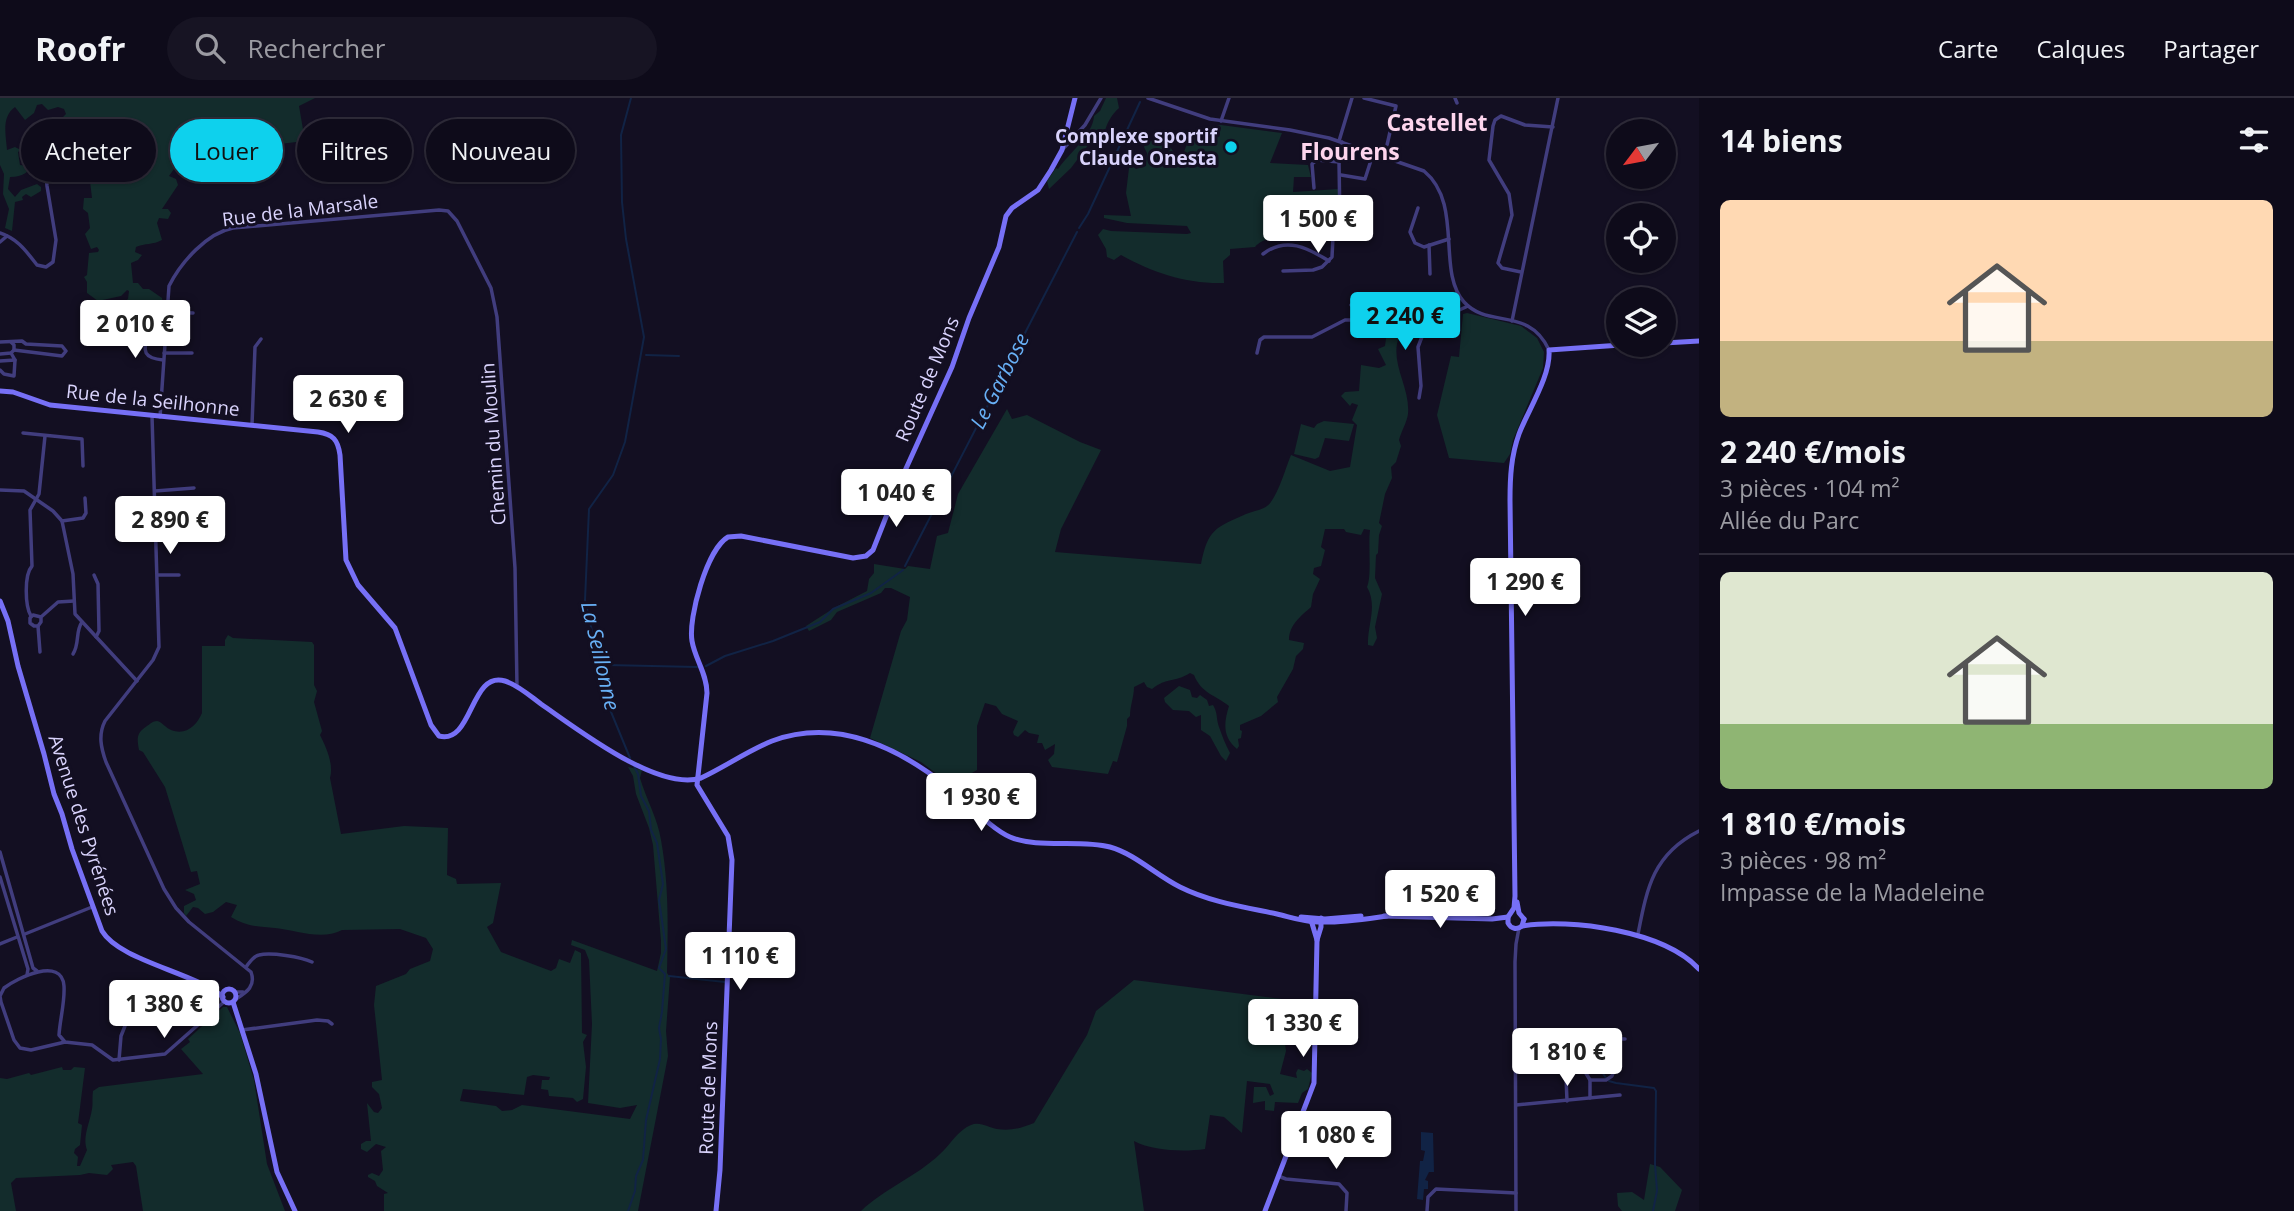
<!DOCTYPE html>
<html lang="fr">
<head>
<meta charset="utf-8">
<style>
  :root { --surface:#0e0b1a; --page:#171423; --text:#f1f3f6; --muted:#9b9ba2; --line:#2e2b39; --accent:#0ed1ed }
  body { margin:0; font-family:"Open Sans",sans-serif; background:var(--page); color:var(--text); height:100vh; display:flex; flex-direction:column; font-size:26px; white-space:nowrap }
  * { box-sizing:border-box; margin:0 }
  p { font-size:23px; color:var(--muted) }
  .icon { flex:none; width:38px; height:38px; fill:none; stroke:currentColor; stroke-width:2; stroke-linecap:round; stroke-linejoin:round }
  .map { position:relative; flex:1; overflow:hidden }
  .details { display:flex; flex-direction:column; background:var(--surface); width:595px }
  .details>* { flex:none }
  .guide { position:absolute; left:21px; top:21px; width:665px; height:63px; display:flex; gap:14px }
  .needle { width:46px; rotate:238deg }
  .buttons { position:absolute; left:1606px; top:21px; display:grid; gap:14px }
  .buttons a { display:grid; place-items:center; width:70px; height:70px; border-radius:50%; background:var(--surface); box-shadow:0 2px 5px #0004,0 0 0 2px var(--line); font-size:35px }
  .price { position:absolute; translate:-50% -60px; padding:0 16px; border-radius:7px; background:#fff; color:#222; font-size:23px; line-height:46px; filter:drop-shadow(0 2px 4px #0008) }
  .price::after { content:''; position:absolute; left:50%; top:42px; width:21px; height:16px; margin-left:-10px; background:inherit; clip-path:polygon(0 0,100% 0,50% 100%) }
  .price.active { background:var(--accent); color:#111 }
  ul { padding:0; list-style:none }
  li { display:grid; align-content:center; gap:14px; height:371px; padding:0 21px }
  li+li { border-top:2px solid var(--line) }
  li span { display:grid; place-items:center; height:217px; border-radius:10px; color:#555 }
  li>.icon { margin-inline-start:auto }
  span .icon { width:126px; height:126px; fill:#fffc; stroke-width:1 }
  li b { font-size:30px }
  h2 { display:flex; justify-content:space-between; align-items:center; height:84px; padding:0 21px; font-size:30px }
  .chip { padding:0 24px; border-radius:32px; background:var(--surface); box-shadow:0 2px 5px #0004,0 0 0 2px var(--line); font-size:24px; line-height:63px }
  .chip.active { background:var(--accent); color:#111 }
  header { display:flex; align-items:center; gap:42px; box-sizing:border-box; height:98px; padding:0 35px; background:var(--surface); border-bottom:2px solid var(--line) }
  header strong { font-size:33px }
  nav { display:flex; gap:38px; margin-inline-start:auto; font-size:24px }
  .search { width:490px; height:63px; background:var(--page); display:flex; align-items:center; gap:18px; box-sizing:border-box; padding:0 24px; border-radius:38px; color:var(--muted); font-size:26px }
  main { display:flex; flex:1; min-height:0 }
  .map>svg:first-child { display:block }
  .green { fill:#132c2c }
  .water { fill:#112345 }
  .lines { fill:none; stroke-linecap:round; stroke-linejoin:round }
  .stream { stroke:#112345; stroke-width:2 }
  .street { stroke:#413d7e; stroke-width:3.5 }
  .secondary { stroke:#7770f6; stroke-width:5 }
  .poi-dot { fill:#0ed1ed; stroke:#130f22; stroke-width:2.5 }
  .labels { text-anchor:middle; stroke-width:6; stroke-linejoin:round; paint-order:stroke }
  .poi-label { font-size:19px; font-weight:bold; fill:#d9d3fc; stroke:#130f22; text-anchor:end }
  .street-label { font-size:19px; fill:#d9d3fc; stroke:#130f22 }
  .water-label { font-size:21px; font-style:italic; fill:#68b0f6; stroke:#130f22 }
  .quarter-label { font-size:23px; font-weight:bold; fill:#fdd5ed; stroke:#130f22 }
</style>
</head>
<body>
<header>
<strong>Roofr</strong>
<div class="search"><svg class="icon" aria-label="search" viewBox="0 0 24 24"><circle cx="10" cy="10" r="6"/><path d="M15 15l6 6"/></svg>Rechercher</div>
<nav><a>Carte</a><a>Calques</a><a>Partager</a></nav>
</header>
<main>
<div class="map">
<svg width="1699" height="1113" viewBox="0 0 1699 1113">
  <rect width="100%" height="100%" fill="#130f22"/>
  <!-- green -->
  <g class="green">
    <path d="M0 0H315L299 8 305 43 205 55 207 61 206 68 198 71 190 58 179 64 169 78 176 81 178 87 162 111H168L171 115 168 121 159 120 157 125 162 142C153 147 145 145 136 149L135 154 142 157 138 162 131 165 133 185H138L143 191H149L162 200 164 213 161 231 151 226 153 214 158 211 154 204 150 207 136 209 134 204H131L133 212 130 216 124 215 123 205 128 201 129 193 127 192 121 198 98 203 87 195V184L84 179 87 177 89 155 98 154 99 152 97 149 91 151 85 136 90 130 88 115 83 111 84 100H92L89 75 91 67 79 60 66 69 64 66 51 73 48 72 46 62H50L53 67 70 57C74 44 72 34 64 24L59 23 66 16 64 11 58 9 48 12 42 6 37 7 34 15 25 22 15 9C1 19 6 37 7 52L15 49 21 52 18 54 20 67 27 68 28 63 33 59 36 63C28 74 24 79 10 79L8 91 15 99 21 92 37 86 41 89V93L31 99 26 96 22 99 23 102 15 104 12 133 5 130 9 111 3 96 4 76 0 67Z"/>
    <path d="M1106 0H1117L1119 10C1112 16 1103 30 1105 40L1103 43 1098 41 1089 46 1071 70 1049 91 1047 83 1056 70 1058 71C1069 55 1093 37 1094 18L1100 13Z"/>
    <path d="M1221 27 1282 35 1270 65 1308 67 1311 79H1294L1293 94 1339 91 1338 103 1293 105 1301 132H1292C1282 142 1265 137 1255 149L1230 151V157L1223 163 1224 185C1186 186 1154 175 1121 157L1114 162 1107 159 1106 151 1098 137 1103 131 1111 133 1187 136 1191 135 1187 128 1127 125 1104 120V117L1131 118 1126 95 1129 70 1132 68 1136 71 1146 68 1147 55 1144 49 1146 45 1170 36 1176 38 1177 42 1169 47 1174 55 1183 57C1191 33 1197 30 1221 27Z"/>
    <polygon points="1467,215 1521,228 1537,240 1544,254 1543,270 1513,342 1510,356 1504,365 1449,360 1437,317 1451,258 1459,259 1463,216"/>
    <path d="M1410 222C1379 255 1411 283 1408 316 1407 324 1401 334 1399 342L1401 348 1396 364 1391 369 1392 380 1385 396 1379 425 1382 428 1379 437 1378 455 1376 457 1375 480 1382 496 1375 529 1377 540 1373 548 1368 547C1367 528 1378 508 1367 489 1372 478 1368 446 1370 432L1364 431 1361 437 1346 434 1344 431H1325L1321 449 1325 452 1321 468 1314 470 1313 476 1320 481 1313 496 1311 509C1301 518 1289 527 1289 542L1304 545 1303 551 1296 558 1293 571 1277 599 1278 604 1261 618 1240 627V632L1242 633 1241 640 1238 641 1239 648 1237 651C1222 639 1224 624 1229 608 1215 597 1201 595 1194 577L1190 575C1174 585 1167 579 1152 591L1147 589 1144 584 1134 589C1134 599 1130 607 1130 618L1127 621V628L1117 664 1113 663 1108 676 1052 669 1048 662 1054 656 1055 646 1045 652 1042 645H1037L1039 637 1029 635 1025 632 1018 639 1014 637 1013 634 1018 623 1002 616 996 608 985 605 977 628V672L963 680 961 694 921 664 870 640 901 533 907 522 910 499 891 490H885L881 495 837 514 831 522 809 533 806 528 834 510 867 493 869 481 874 475V466L905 471 908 468 930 471 937 438 948 435 958 396 1007 311 1012 321 1027 317 1080 344 1101 352 1061 431 1055 454 1201 466C1208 431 1215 430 1246 416 1253 413 1262 412 1267 408 1277 401 1286 369 1291 357L1330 373 1350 369 1357 327 1352 322 1358 307 1352 305 1350 308 1341 298 1345 294 1359 293 1361 267 1379 270 1386 267 1378 251 1385 248 1388 226Z"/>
    <polygon points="1324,323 1354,326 1349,343 1325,340 1319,359 1315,361 1294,356 1301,326 1314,330 1317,326"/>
    <path d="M228 537 233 540 312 544 314 547V587L317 593 314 604 322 633 320 637C326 649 334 666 330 680L341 736 404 728 448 730 447 777 456 781 457 786 501 785 493 825 487 829 501 854 551 873 556 870 559 861 570 865 575 852 581 855 582 935 587 937 583 944 586 969 583 1001 577 1004 573 1000 549 998 548 992 541 991 542 982H549L550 979 533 977 527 979 524 997 463 991 460 1003 496 1008 502 1013 512 1012 522 1007 630 1021 637 1007 620 1010 588 1005 592 926 589 862 585 852 571 847 572 842 657 873 661 855V843L653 747 649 730 636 696 633 678 628 669 642 672 640 680C646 701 658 721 661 742 669 786 668 831 667 875L670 879 666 933 668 958 638 1113H384V1096L388 1095 377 1088 375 1083 368 1079V1077L372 1075 379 1078 383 1072 381 1053 386 1049 376 1046 367 1054 361 1051V1046L366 1043H371L367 1005 374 1014 378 1015 382 1010 379 996 372 989V984L382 982 374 907 376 888 406 876 410 871 430 863 433 851 426 840 400 831 342 832C321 843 297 832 275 830 259 829 245 828 231 819L237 807 226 804 213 814 205 816 198 810 193 809 186 818 184 815V808L196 802 194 796 185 792 200 786 197 773 191 774 165 689 143 654 139 652C137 641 136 635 147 628 150 626 153 623 157 623 162 624 166 630 171 632 186 638 197 627 202 615V548H225V542Z"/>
    <path d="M1179 588 1190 592 1192 599 1197 600 1200 597 1207 602 1209 608 1213 607C1218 615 1216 621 1219 629 1222 637 1225 646 1230 655L1226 663 1221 658 1210 638 1201 632V617L1196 619 1189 613 1173 612 1165 604 1164 600Z"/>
    <path d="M1134 882 1282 901 1287 906 1284 938 1286 953 1280 976 1297 980 1296 975 1298 971 1304 973 1307 971 1312 975 1308 991 1302 995 1298 1005 1275 1004 1274 1013 1265 1012V1003L1253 1005 1254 989H1266L1270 998 1274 996 1270 986 1247 983 1242 1035 1224 1019 1210 1017 1205 1051C1184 1054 1153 1053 1134 1043L1144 1113H861C885 1090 916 1079 940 1056 950 1047 958 1032 971 1027 980 1023 989 1030 997 1031 1011 1033 1022 1030 1034 1025L1087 937 1096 913Z"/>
    <path d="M223 909H227L240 935 254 982 267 1066 285 1113H143L136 1068 133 1064 111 1067 113 1071 107 1077 89 1075 80 1077 16 1080 11 1085 16 1113H0V980L7 981 29 975 31 977 62 969 63 972H71L74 969 85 970 78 1025 82 1027 80 1047 75 1051 74 1055 78 1059 77 1068H80L87 1052C82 1039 90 1025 92 1011 93 1006 92 999 93 993L99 989 203 976 181 951 190 944 188 941Z"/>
    <polygon points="1650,1066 1660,1069 1682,1092 1675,1113 1622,1113 1618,1108 1617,1095 1632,1094 1644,1102"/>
  </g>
  <!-- water -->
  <polygon class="water" points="1421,1034 1433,1035 1434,1074 1429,1074 1425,1082 1428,1083 1428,1091 1424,1091 1423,1102 1417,1101 1420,1063 1423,1063 1425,1053 1421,1052"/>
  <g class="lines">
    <!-- stream -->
    <g class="stream">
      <polyline points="1079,130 1088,116 1140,4"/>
      <polyline points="646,257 679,258"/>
      <polyline points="905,468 1077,134"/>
      <polyline points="607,567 697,569"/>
      <polyline points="706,568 725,558 773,543 820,524 833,511 871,495 903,472"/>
      <polyline points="630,660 609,609 585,502 589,411 613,377 625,344 644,239 626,141 622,104 621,37 631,0"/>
      <polyline points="669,878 725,884"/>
      <polyline points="1597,947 1600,971 1606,980"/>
      <polyline points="1609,983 1616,985 1654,990 1656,993 1655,1066 1657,1093 1653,1113"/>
      <polyline points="628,1113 635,1093 636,1078 643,1062 646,1022 660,961 661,941 659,930 662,914 665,876 659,870 666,851 659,802 663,786 657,745 651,732 649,713 641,698 638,676 634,668"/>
    </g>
    <!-- street -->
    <g class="street">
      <path d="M1148 0 1210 21 1290 32 1329 40 1424 73C1464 106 1436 173 1464 204 1488 231 1529 208 1549 252"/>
      <polyline points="1364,0 1396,8 1384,60"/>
      <polyline points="1455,0 1457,5"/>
      <polyline points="1221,23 1229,0"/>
      <polyline points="1339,43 1352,0"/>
      <polyline points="1063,51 1085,27 1101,0"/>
      <polyline points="1341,77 1365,81 1373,56"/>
      <polyline points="1314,90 1312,66 1317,62 1339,64"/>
      <polyline points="1418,110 1410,134 1415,145 1424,149 1449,141"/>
      <path d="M0 135C18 141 26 153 37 167L46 169 53 164 56 142 47 88 44 49 40 40 33 39 30 45 45 71"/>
      <polyline points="0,144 7,138"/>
      <polyline points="1429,147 1430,176"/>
      <path d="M1263 156C1286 138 1308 150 1329 163"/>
      <polyline points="1283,173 1313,172 1322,169 1332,159 1333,139 1340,125 1339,64 1342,44"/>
      <polyline points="1521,174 1502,170 1498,165 1512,117 1509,96 1489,62 1493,28 1495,22 1501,18 1525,27 1553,29"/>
      <path d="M1351 207C1366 209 1388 207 1395 222"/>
      <polyline points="166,214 193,215"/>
      <polyline points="1512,223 1558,0"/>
      <path d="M148 236C142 254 144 260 163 262"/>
      <polyline points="0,244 22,243 26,246 62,248 66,253 62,258 14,252"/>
      <polyline points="164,255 192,255"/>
      <polyline points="1257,255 1260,242 1264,239 1312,239 1345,222 1395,222 1455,214 1468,208"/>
      <polyline points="0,256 11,255 14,252 14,247 11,244"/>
      <polyline points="0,263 15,262 11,255"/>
      <polyline points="0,272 4,276 14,278 15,262"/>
      <polyline points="1419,300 1421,288 1418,249 1430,218"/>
      <path d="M152 318 159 549 153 562 105 623C98 637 101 650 106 664L164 791 176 810 189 824 251 874C256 888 247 894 236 901"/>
      <path d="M160 319 169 188C181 164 207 135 233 130L439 112 448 113 457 123 491 190 497 219 515 470 517 589"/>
      <polyline points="252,327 255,249 261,241"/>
      <polyline points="23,335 82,341 83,368"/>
      <polyline points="0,392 24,393 53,413 62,423 73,476 75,516 137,583"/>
      <polyline points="155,393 194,390"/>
      <polyline points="62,423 83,420 86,415 85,400"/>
      <polyline points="94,477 98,486 99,533 96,539"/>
      <polyline points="158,477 179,477"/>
      <path d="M31 518C25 508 24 477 32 468L30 412 39 396 45 338"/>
      <polyline points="41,519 33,517 30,520 30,525 34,528 38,528 41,524 41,519 58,504 74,503"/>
      <polyline points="38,528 40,554"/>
      <path d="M73 556C80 545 75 534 82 524"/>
      <polyline points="0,754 33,870 37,873"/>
      <polyline points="0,779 28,871 27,877"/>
      <polyline points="25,836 92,809"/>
      <path d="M1638 836C1647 790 1653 756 1699 733"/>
      <polyline points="0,846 17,839"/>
      <path d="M246 869C250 864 253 858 259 857 271 854 301 859 312 864"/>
      <polyline points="235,894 243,894"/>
      <polyline points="242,932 317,922 328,923 332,926"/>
      <path d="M65 944 59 937C60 921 65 904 64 888 62 858 17 880 4 890L0 898 1 904 14 942 20 950 31 952 65 944 92 947 113 962 165 956 225 903"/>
      <polyline points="119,962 121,938 125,928"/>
      <polyline points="1590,982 1606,982 1612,978 1615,970 1610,943 1614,941 1625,941"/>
      <path d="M1567 1003 1566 979C1570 973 1577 970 1584 972L1590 982V1000"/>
      <polyline points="1516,1007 1620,997"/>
      <polyline points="1278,1078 1286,1081 1339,1086 1347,1095 1346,1113"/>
      <polyline points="1427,1113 1428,1099 1436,1091 1516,1095"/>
      <polyline points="1516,1113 1515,864 1516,846 1519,830"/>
    </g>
    <!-- secondary -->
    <g class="secondary">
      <polyline points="1664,245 1699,243"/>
      <path d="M0 293 13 294 50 307 318 334C333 336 338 342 340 357L346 462 358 487 395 530 431 627 439 638C473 647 470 572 505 583 518 587 530 598 541 606 576 630 658 694 701 680 725 669 747 653 772 643 834 620 895 648 944 686 964 700 989 730 1010 739 1038 751 1080 741 1110 749 1135 756 1156 777 1180 789 1210 804 1244 809 1277 816 1290 819 1304 824 1318 824 1341 825 1365 821 1387 818"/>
      <path d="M0 503 8 523 18 568 44 656 54 696 62 716 72 751 102 833C120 863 194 874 223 899"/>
      <polyline points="1517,804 1519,815 1524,821"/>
      <polyline points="1384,818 1492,821 1508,819"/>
      <polyline points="1301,819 1325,821 1361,818"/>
      <path d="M1524 821 1522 828C1517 832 1511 831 1508 825V819L1514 810 1515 798 1510 402C1510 380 1511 358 1519 336 1528 312 1551 278 1549 252L1621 247"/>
      <polyline points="1311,822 1317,842"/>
      <path d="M1522 828C1571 820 1664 833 1699 871"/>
      <circle cx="229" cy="898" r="7"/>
      <polyline points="233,904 256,976 277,1074 295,1113"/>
      <path d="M716 1113 720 1072 732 762 728 738 697 687 707 595C707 576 695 561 692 543 688 520 707 451 728 439L741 438 853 460 866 458 873 452 899 386 952 269 969 220 999 149 1006 118 1012 110 1038 92 1051 72 1062 52 1075 0"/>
      <polyline points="1265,1113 1314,985 1317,842 1321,829 1321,820"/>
    </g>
  </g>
  <!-- markers -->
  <circle class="poi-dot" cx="1231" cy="49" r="7"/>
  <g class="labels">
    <!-- poi labels -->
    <g class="poi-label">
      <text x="1217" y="45">Complexe sportif<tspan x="1217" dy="22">Claude Onesta</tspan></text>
    </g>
    <!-- street labels -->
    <g class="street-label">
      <text transform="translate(300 112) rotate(-7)" y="7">Rue de la Marsale</text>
      <text transform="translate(927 281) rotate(-67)" y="7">Route de Mons</text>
      <text transform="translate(153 302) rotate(6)" y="7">Rue de la Seilhonne</text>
      <text transform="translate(493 346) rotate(-94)" y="7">Chemin du Moulin</text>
      <text transform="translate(84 727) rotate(72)" y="7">Avenue des Pyrénées</text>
      <text transform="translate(708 990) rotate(-88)" y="7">Route de Mons</text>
    </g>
    <!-- water labels -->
    <g class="water-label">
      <text transform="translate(1000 283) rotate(-63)" y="7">Le Garbose</text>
      <text transform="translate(600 558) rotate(77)" y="7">La Seillonne</text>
    </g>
    <!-- quarter labels -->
    <g class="quarter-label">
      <text x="1437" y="33">Castellet</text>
      <text x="1350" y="62">Flourens</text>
    </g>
  </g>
</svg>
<div class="buttons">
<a><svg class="needle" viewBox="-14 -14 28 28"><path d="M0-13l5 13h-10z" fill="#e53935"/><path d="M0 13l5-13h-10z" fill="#9b9ba2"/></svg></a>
<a><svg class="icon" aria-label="locate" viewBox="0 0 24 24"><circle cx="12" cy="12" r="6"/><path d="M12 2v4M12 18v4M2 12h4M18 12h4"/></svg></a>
<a><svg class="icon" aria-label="layers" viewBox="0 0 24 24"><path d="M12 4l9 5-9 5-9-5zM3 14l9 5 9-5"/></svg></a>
</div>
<b class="price" style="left:1318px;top:157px">1 500 €</b>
<b class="price active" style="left:1405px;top:254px">2 240 €</b>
<b class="price" style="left:135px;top:262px">2 010 €</b>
<b class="price" style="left:348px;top:337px">2 630 €</b>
<b class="price" style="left:896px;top:431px">1 040 €</b>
<b class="price" style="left:170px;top:458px">2 890 €</b>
<b class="price" style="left:1525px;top:520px">1 290 €</b>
<b class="price" style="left:981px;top:735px">1 930 €</b>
<b class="price" style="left:1440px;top:832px">1 520 €</b>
<b class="price" style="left:740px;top:894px">1 110 €</b>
<b class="price" style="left:164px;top:942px">1 380 €</b>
<b class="price" style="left:1303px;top:961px">1 330 €</b>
<b class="price" style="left:1567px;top:990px">1 810 €</b>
<b class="price" style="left:1336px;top:1073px">1 080 €</b>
<div class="guide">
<a class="chip">Acheter</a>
<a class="chip active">Louer</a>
<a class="chip">Filtres</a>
<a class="chip">Nouveau</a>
</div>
</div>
<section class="details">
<h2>14 biens<svg class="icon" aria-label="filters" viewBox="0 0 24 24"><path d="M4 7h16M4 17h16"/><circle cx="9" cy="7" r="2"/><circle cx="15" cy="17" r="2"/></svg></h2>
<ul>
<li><span style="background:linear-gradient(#ffd9b3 65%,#c2b280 0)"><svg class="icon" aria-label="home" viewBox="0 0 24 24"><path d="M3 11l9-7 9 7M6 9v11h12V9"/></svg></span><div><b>2 240 €/mois</b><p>3 pièces · 104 m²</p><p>Allée du Parc</p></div></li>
<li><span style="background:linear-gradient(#dfe7d0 70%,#8fb573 0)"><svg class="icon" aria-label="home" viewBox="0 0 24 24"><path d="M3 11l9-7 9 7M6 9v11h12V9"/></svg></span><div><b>1 810 €/mois</b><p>3 pièces · 98 m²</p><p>Impasse de la Madeleine</p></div></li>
</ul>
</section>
</main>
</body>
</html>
